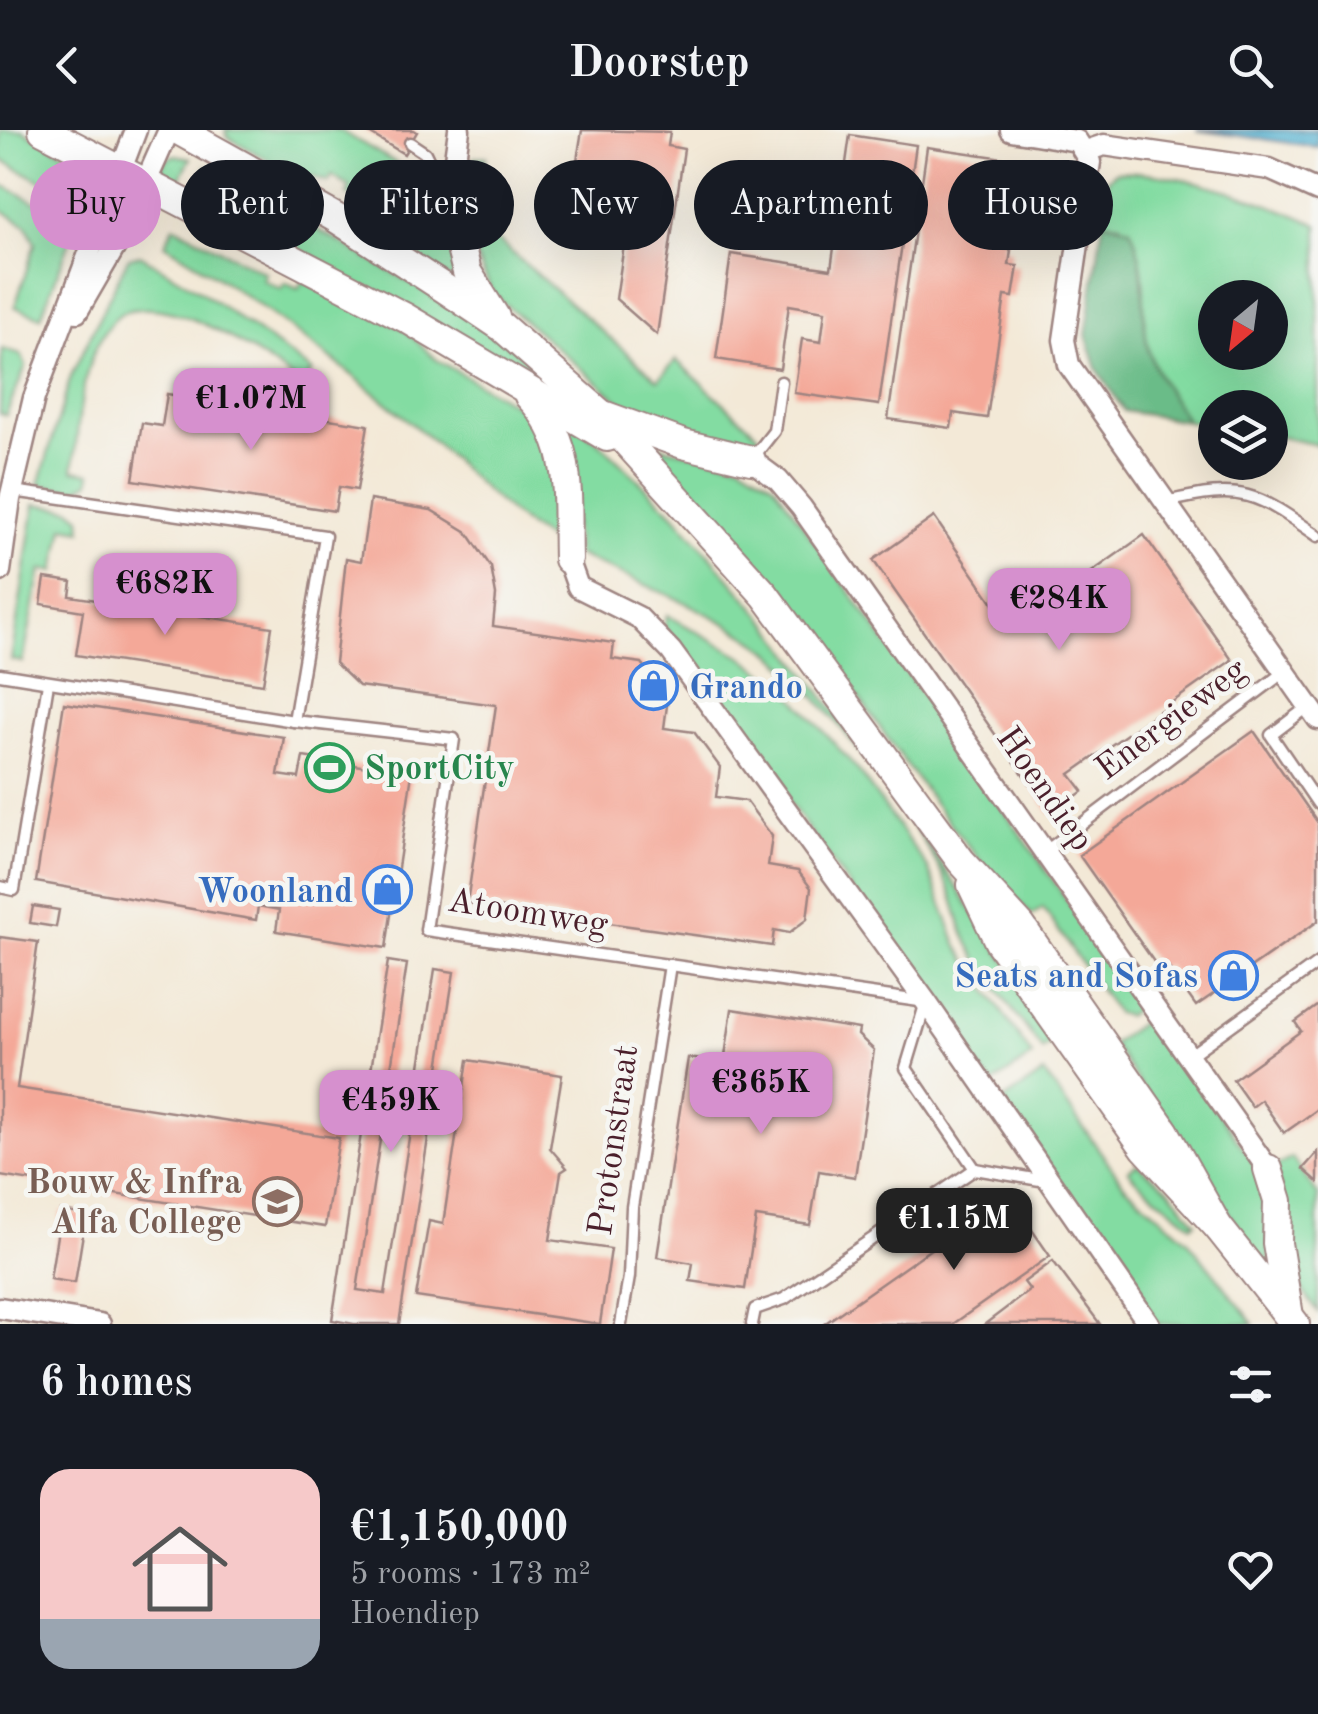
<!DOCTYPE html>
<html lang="en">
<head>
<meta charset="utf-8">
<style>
  :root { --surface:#171b24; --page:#20242c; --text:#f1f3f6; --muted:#9ea1a6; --line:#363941; --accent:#d690ce }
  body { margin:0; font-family:"Old Standard TT",serif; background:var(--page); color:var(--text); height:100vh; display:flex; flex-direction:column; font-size:38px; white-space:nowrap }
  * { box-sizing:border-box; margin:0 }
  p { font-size:32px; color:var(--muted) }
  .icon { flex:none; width:55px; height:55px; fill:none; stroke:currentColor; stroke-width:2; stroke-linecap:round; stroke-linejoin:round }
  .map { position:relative; height:1194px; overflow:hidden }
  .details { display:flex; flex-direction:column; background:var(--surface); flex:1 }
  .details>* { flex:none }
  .top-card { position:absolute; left:30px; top:30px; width:1260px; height:90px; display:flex; gap:20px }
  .needle { width:65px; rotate:209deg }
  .buttons { position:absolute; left:1198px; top:150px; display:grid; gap:20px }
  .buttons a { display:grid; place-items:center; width:90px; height:90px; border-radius:50%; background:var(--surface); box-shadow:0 10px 40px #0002; font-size:50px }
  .price { position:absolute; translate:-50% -85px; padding:0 22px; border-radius:20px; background:var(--accent); color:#111; font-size:32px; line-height:65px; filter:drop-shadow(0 2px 5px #0008) }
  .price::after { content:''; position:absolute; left:50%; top:60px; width:30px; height:22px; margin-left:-15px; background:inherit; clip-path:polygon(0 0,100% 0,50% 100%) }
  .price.current { background:#222; color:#fff }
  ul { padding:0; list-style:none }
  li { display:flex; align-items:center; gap:30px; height:250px; padding:0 40px }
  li+li { border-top:2px solid var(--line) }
  li span { display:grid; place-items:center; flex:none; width:280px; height:200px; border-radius:30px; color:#555 }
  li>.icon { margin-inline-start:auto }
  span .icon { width:120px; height:120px; fill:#fffc; stroke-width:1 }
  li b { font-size:42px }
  h2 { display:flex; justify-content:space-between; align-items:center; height:120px; padding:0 40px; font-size:42px }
  .chip { padding:0 35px; border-radius:45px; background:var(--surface); box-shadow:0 10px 40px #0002; font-size:35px; line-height:90px }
  .chip.current { background:var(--accent); color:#111 }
  header { display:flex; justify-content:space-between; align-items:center; height:130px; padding:0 40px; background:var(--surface); font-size:45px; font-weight:700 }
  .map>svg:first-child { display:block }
  .green { fill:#83dca2; stroke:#667e66; stroke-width:2.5; fill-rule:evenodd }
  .forest { fill:#6abc88; stroke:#5a6e5a; stroke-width:2.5 }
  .water { fill:#52b1d0; stroke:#4e687e; stroke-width:2.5 }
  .building { fill:#f4a898 }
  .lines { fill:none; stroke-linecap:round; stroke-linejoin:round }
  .lane-casing { stroke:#9e8481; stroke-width:15 }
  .street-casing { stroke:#9e8481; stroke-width:25 }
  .secondary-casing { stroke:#9e8481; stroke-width:32 }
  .lane { stroke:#fff; stroke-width:10 }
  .street { stroke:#fff; stroke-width:20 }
  .secondary { stroke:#fff; stroke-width:28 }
  .labels { text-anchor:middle; stroke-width:9; stroke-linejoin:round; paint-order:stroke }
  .shop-label { font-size:35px; font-weight:bold; fill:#366cbe; stroke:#f6f6f2; text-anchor:end }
  .street-label { font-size:35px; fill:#4a1f2b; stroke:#f6f6f2 }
  .leisure-label { font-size:35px; font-weight:bold; fill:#27864d; stroke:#f6f6f2; text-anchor:start }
  .education-label { font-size:35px; font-weight:bold; fill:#785e54; stroke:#f6f6f2; text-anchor:end }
</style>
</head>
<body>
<header><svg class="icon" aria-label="back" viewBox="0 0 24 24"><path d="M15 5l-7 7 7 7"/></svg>Doorstep<svg class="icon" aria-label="search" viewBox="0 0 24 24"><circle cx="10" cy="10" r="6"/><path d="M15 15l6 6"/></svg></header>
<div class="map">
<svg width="1318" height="1194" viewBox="0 0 1318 1194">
  <rect width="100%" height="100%" fill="#f6f6f2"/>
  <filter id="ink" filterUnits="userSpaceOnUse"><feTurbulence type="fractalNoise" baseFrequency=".01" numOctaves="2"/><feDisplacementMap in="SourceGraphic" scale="20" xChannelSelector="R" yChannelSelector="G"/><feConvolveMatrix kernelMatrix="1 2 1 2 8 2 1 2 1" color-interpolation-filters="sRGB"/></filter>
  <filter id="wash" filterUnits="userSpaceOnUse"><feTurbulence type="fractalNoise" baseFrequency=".0048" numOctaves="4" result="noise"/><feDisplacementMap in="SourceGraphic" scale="40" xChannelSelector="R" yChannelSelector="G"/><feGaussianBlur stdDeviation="2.25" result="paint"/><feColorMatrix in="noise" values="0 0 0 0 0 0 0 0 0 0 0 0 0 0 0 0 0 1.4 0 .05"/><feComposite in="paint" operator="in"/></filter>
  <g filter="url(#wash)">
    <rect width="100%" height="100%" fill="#f3e9d7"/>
    <!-- green -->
    <g class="green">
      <polygon points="0,0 22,0 65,23 52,48 43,52 0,29"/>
      <polygon points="225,0 339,0 398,34 437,67 463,152 434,143 383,96 387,89 347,64 350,57 332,46 328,52 284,39 227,7"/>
      <polygon points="175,25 191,28 174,60 158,44 165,30"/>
      <polygon points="475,27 486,27 477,92 658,250 676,230 759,305 748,318 641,289 493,164 476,126 462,75 466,35"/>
      <polygon points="76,29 95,61 83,73 62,57"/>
      <polygon points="207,36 484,195 581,274 190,68"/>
      <path d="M1117 41C1185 42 1257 68 1318 95V315L1270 305V278H1215V296L1187 291C1171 266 1153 243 1147 214 1138 163 1155 138 1121 93L1103 91 1108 49ZM1215 168H1270V222H1215Z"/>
      <polygon points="0,54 71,90 75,98 41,187 15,177 35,113 26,95 0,79"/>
      <path d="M174 96 265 143 263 150 281 159 285 153 298 159 303 150 404 199 437 230 528 282 551 316 559 416C510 389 472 346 430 309 347 238 258 170 165 114Z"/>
      <path d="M140 125 200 161 312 241 302 255C258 225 179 164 123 182 79 214 80 291 73 340L91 343 90 352 75 360 39 355 71 246 128 128Z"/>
      <polygon points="2,219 21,225 26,236 6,285 0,284"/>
      <path d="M561 287 599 312 674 384 769 494 881 643 1057 908 1042 920C1017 884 983 846 965 806 957 788 955 767 945 749 915 690 814 553 762 516 706 477 639 453 577 425Z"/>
      <path d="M642 313 740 333 774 354 1141 875 1127 886 1116 883 1043 778 1032 785C950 708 891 609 824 520 769 446 706 378 642 313Z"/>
      <polygon points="35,374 71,379 81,387 82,400 64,397 55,441 41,440 23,532 11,530"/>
      <polygon points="667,485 743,527 788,561 858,640 928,738 958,817 1032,926 991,955 664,497"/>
      <polygon points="1150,886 1261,1043 1266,1054 1270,1143 1112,914"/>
      <polygon points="1044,943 1125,1056 1187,1109 1254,1194 1158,1194 1003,971"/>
      <polygon points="1292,1028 1318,1065 1318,1182 1297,1153 1275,1037"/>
      <polygon points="1137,1034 1169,1059 1196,1092 1192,1095 1135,1049 1128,1040"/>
    </g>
    <!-- forest -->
    <path class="forest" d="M1103 91 1130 98C1148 135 1140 174 1147 214 1153 243 1171 266 1187 291L1124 281 1097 239 1086 205Z"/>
    <!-- water -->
    <polygon class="water" points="1196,0 1318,0 1318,17"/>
    <g id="blocks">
      <!-- building -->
      <g class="building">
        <polygon points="364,0 414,0 417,2 404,24"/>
        <polygon points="582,0 670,2 668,16 684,19 657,205 616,169 625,108 566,98"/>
        <polygon points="850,5 916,15 879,275 794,263 802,209 821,212 825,181 789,175 780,239 716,229 731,124 831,139"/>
        <polygon points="927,17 1037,33 1031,76 1010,74 1003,119 1011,120 1009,135 1018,136 1013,167 1005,166 987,288 953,283 951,298 888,289"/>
        <polygon points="167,264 368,295 357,360 339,357 335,381 133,350 142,293 162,296"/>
        <polygon points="370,370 431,380 467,402 491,437 496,465 493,496 614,513 612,529 642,533 668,568 664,598 694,602 720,637 716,667 746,671 772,706 768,736 798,741 811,758 807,789 789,803 774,800 772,816 467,773 496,575 359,556 335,533 346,428 361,431"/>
        <polygon points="934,387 1011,499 1144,405 1232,530 1070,644 1083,661 1051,684 873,430"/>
        <polygon points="45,448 72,452 70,466 272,497 263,554 76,525 83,481 41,474"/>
        <polygon points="64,573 284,607 278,645 299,648 303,627 412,644 386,818 276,801 279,780 258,776 256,790 36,752"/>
        <polygon points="1254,601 1318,693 1318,791 1196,876 1166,834 1159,839 1079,725"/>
        <polygon points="33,776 59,780 56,797 30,793"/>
        <polygon points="0,807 38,812 17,958 339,1008 325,1097 0,1046"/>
        <polygon points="388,831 407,834 357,1160 385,1164 435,839 454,842 399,1194 354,1194 332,1190"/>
        <polygon points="1318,875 1318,979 1284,1003 1261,970 1252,977 1233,950 1301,901 1295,892"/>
        <polygon points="732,879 859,899 858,905 874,920 855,1047 819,1041 810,1095 756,1087 745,1159 690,1151 693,1133 657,1127 688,928 724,933"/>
        <polygon points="468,930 562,945 550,1018 567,1038 561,1042 550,1110 611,1119 600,1194 416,1167 429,1091 443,1094"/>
        <polygon points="1318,1022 1318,1052 1303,1039"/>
        <polygon points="1008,1065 1050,1126 953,1194 824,1194"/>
        <polygon points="61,1081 86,1085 75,1153 50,1149"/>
        <polygon points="1053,1131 1100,1194 985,1194 1030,1160 1024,1152"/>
      </g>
    </g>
  </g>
  <g filter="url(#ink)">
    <use href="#blocks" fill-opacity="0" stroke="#9e8481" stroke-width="2.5"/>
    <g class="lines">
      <defs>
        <g id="lane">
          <polyline points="410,13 425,23 446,66"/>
          <polyline points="752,329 774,301 781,252"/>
          <polyline points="13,361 325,406 294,591"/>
          <path d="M1166 372C1243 354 1255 362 1318 406"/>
          <polyline points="0,544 294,591 454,609 426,800 926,872 906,938 975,1039"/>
          <polyline points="1309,576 1271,605 1318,674"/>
          <polyline points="1046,721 1284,542"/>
          <polyline points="0,757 14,760 48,553"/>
          <polyline points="1189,926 1318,833"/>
          <polyline points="621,1194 629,1147 632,1077 670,835"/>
          <polyline points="752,1194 755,1179 784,1169 975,1039 1046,1051"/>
        </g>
        <g id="street">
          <polyline points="1011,0 1077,11 1090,32 1064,210 1069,235 1318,589"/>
          <polyline points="1086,21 1104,15 1269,39 1318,61"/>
          <polyline points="449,72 459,0"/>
          <polyline points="77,182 124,101 169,0"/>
          <polyline points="751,330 778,350 801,377 1268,1039"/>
          <polyline points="568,429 578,457 638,487 671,521 926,872 1149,1194"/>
          <polyline points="0,441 10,369 34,268 136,0"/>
          <polyline points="0,1178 100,1194"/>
        </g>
        <g id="secondary">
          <polyline points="43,0 406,188 607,307"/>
          <polyline points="178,0 336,88 444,158 502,197 602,285 765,465 961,731 1021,796 1165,1002 1218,1097"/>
          <polyline points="449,72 467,142 495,187"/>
          <path d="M529 266C575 314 566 366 568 429"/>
          <polyline points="603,285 683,314 751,330"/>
          <polyline points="972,755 999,812 1145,1018 1218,1097 1295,1194"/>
          <polyline points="1268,1039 1278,1071 1277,1113 1289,1186"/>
        </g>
      </defs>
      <!-- lane casing -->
      <use href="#lane" class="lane-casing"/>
      <!-- street casing -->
      <use href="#street" class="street-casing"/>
      <!-- secondary casing -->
      <use href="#secondary" class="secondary-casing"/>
      <!-- lane -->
      <use href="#lane" class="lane"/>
      <!-- street -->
      <use href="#street" class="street"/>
      <!-- secondary -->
      <use href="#secondary" class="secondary"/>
    </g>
  </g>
  <!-- icons -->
  <defs>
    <symbol id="shop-ring" viewBox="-11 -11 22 22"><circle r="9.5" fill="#f6f6f2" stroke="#3f7fe0" stroke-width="1.5"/><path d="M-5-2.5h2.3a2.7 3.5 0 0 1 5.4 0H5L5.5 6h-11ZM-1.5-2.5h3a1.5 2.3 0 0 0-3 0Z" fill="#3f7fe0"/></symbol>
    <symbol id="stadium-ring" viewBox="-11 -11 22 22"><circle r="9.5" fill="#f6f6f2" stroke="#2e9e5b" stroke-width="1.5"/><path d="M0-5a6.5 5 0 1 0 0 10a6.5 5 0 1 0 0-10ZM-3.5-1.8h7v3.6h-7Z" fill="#2e9e5b"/></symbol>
    <symbol id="university-ring" viewBox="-11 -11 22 22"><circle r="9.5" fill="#f6f6f2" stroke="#8d6e63" stroke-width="1.5"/><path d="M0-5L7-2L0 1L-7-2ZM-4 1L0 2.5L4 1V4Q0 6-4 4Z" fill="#8d6e63"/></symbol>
  </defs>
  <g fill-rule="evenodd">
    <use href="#shop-ring" x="626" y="528" width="55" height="55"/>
    <use href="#stadium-ring" x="302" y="610" width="55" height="55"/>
    <use href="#shop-ring" x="360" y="732" width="55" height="55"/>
    <use href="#shop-ring" x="1206" y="818" width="55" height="55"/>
    <use href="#university-ring" x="250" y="1044" width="55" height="55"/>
  </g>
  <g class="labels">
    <!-- shop labels -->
    <g class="shop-label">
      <text x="689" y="568" text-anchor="start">Grando</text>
      <text x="353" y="772">Woonland</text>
      <text x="1198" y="857">Seats and Sofas</text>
    </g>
    <!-- street labels -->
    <g class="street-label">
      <text transform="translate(1170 588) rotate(-37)" y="12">Energieweg</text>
      <text transform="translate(1046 658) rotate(55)" y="12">Hoendiep</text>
      <text transform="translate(528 781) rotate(9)" y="12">Atoomweg</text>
      <text transform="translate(612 1010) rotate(-82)" y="12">Protonstraat</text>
    </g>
    <!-- leisure labels -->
    <g class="leisure-label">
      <text x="364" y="649">SportCity</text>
    </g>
    <!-- education labels -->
    <g class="education-label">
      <text x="242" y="1063">Bouw &amp; Infra<tspan x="242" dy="40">Alfa College</tspan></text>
    </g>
  </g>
</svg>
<div class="buttons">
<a><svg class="needle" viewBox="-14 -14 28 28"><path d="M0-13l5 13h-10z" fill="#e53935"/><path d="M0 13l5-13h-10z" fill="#9ea1a6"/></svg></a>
<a><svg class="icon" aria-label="layers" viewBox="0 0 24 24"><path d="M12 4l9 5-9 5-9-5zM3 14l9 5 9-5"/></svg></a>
</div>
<b class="price" style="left:251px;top:323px">€1.07M</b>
<b class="price" style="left:165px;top:508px">€682K</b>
<b class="price" style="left:1059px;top:523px">€284K</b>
<b class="price" style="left:761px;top:1007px">€365K</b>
<b class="price" style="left:391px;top:1025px">€459K</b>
<b class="price current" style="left:954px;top:1143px">€1.15M</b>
<div class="top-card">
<a class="chip current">Buy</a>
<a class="chip">Rent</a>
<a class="chip">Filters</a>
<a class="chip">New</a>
<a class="chip">Apartment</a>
<a class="chip">House</a>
</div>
</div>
<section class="details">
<h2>6 homes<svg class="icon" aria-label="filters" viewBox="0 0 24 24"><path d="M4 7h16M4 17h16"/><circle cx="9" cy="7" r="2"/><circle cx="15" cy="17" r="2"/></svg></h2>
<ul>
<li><span style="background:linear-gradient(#f6c9c9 75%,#9aa5b1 0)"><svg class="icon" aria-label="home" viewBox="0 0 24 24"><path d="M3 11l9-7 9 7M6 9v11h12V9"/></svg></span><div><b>€1,150,000</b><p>5 rooms · 173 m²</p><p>Hoendiep</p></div><svg class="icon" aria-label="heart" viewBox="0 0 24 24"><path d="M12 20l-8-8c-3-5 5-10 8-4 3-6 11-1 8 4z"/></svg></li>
</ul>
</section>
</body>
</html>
